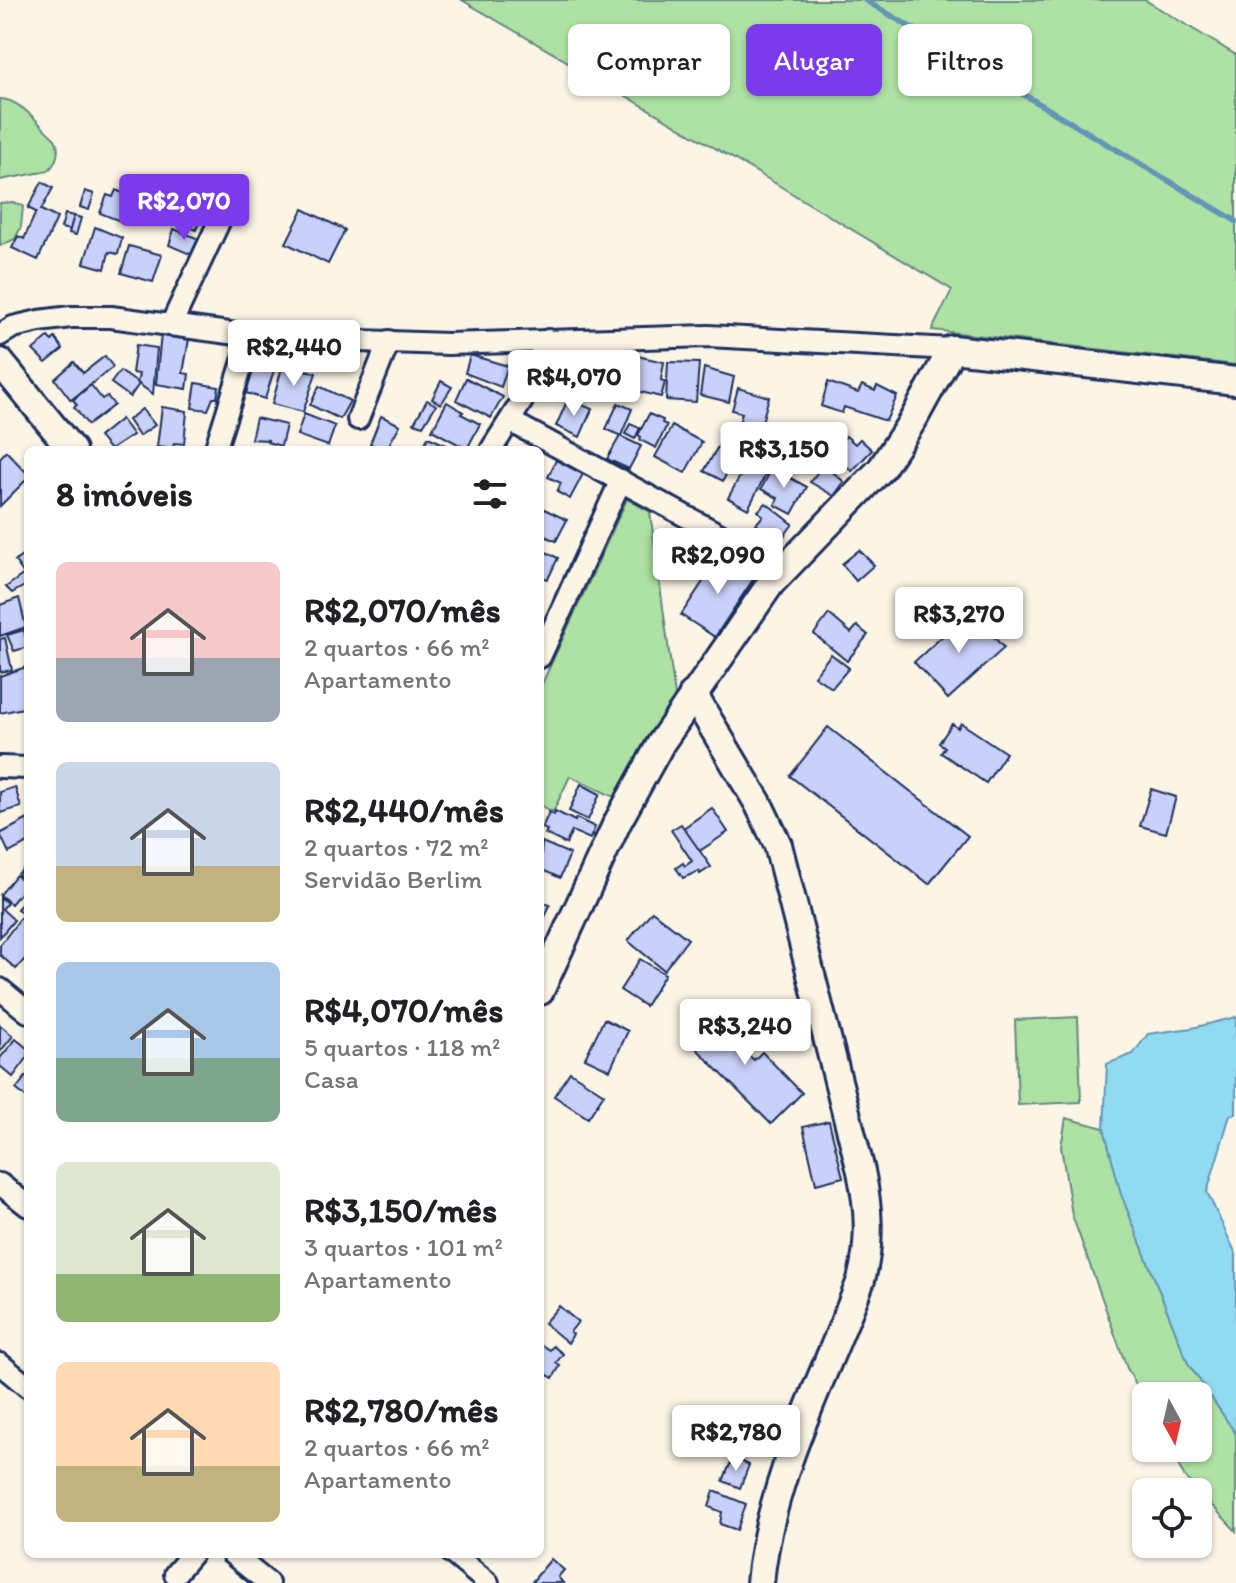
<!DOCTYPE html>
<html lang="pt">
<head>
<meta charset="utf-8">
<style>
  :root { --surface:#fff; --page:#f2f2f2; --text:#202124; --muted:#757577; --accent:#7c3aed }
  body { margin:0; font-family:Itim,sans-serif; background:var(--page); color:var(--text); height:100vh; display:flex; flex-direction:column; font-size:30px; white-space:nowrap }
  * { box-sizing:border-box; margin:0 }
  p { font-size:26px; color:var(--muted) }
  .icon { flex:none; width:44px; height:44px; fill:none; stroke:currentColor; stroke-width:2; stroke-linecap:round; stroke-linejoin:round }
  .map { position:relative; flex:1; overflow:hidden }
  .sheet { position:absolute; left:24px; top:446px; width:520px; height:1112px; display:flex; flex-direction:column; background:var(--surface); border-radius:12px; box-shadow:0 2px 6px #0004 }
  .sheet>* { flex:none }
  .guide { position:absolute; left:568px; top:24px; width:548px; height:72px; display:flex; gap:16px }
  .needle { width:52px; rotate:172deg }
  .fabs { position:absolute; left:1132px; top:1382px; display:grid; gap:16px }
  .fabs a { display:grid; place-items:center; width:80px; height:80px; border-radius:12px; background:var(--surface); box-shadow:0 2px 6px #0004; font-size:40px }
  .price { position:absolute; translate:-50% -68px; padding:0 18px; border-radius:8px; background:#fff; color:#222; font-size:26px; line-height:52px; filter:drop-shadow(0 2px 4px #0008) }
  .price::after { content:''; position:absolute; left:50%; top:48px; width:24px; height:18px; margin-left:-12px; background:inherit; clip-path:polygon(0 0,100% 0,50% 100%) }
  .price.active { background:var(--accent); color:#fff }
  ul { padding:0; list-style:none }
  li { display:flex; align-items:center; gap:24px; height:200px; padding:0 32px }
  li span { display:grid; place-items:center; flex:none; width:224px; height:160px; border-radius:12px; color:#555 }
  li>.icon { margin-inline-start:auto }
  span .icon { width:96px; height:96px; fill:#fffc; stroke-width:1 }
  li b { font-size:34px }
  h2 { display:flex; justify-content:space-between; align-items:center; height:96px; padding:0 32px; font-size:34px }
  .chip { padding:0 28px; border-radius:12px; background:var(--surface); box-shadow:0 2px 6px #0004; font-size:28px; line-height:72px }
  .chip.active { background:var(--accent); color:#fff }
  .map>svg:first-child { display:block }
  .green { fill:#aee2a4; stroke:#648881; stroke-width:2 }
  .water { fill:#91dbf2; stroke:#6296b7; stroke-width:2 }
  .lines { fill:none; stroke-linecap:round; stroke-linejoin:round }
  .stream { stroke:#6296b7; stroke-width:6 }
  .building { fill:#cad1f9; stroke:#1b2f5e; stroke-width:2 }
  .street-casing { stroke:#1b2f5e; stroke-width:26 }
  .secondary-casing { stroke:#1b2f5e; stroke-width:32 }
  .street { stroke:#fcf5e5; stroke-width:20 }
  .secondary { stroke:#fcf5e5; stroke-width:26 }
</style>
</head>
<body>
<div class="map">
<svg width="1236" height="1583" viewBox="0 0 1236 1583">
  <rect width="100%" height="100%" fill="#fcf5e5"/>
  <filter id="ink" filterUnits="userSpaceOnUse"><feTurbulence type="fractalNoise" baseFrequency=".0125" numOctaves="2"/><feDisplacementMap in="SourceGraphic" scale="16" xChannelSelector="R" yChannelSelector="G"/><feConvolveMatrix kernelMatrix="1 2 1 2 8 2 1 2 1" color-interpolation-filters="sRGB"/></filter>
  <g filter="url(#ink)">
    <!-- green -->
    <g class="green">
      <polygon points="462,0 1145,0 1236,55 1236,365 932,330 952,290 773,182"/>
      <path d="M0 99C21 99 40 126 55 139 61 150 57 162 48 171L0 180Z"/>
      <polygon points="12,202 23,206 21,227 15,239 0,246 0,203"/>
      <polygon points="627,499 650,512 676,703 616,798 570,776 553,812 540,805 540,688"/>
      <polygon points="1078,1017 1081,1102 1018,1105 1015,1020"/>
      <polygon points="1066,1118 1104,1128 1121,1194 1188,1363 1236,1434 1236,1531 1184,1476 1169,1448 1198,1448 1198,1396 1146,1396 1146,1404 1127,1368 1072,1215 1061,1147"/>
    </g>
    <!-- water -->
    <polygon class="water" points="1236,1017 1236,1114 1230,1115 1207,1192 1236,1254 1236,1434 1188,1363 1121,1194 1104,1128 1107,1064 1133,1054 1148,1034 1192,1028"/>
    <g class="lines">
      <!-- stream -->
      <polyline class="stream" points="865,0 1236,221"/>
    </g>
    <!-- building -->
    <g class="building">
      <polygon points="42,182 53,188 41,210 57,218 38,260 12,248 18,236 24,239 36,212 28,208"/>
      <polygon points="195,185 213,193 196,230 178,221"/>
      <polygon points="161,187 177,196 172,206 155,197"/>
      <polygon points="116,190 134,198 125,223 100,213 107,195 113,197"/>
      <polygon points="85,191 94,194 89,210 80,207"/>
      <polygon points="303,209 345,230 328,264 286,243"/>
      <polygon points="65,214 74,216 70,230 61,228"/>
      <polygon points="74,216 81,218 76,235 69,233"/>
      <polygon points="95,227 122,238 118,254 109,252 105,269 84,263"/>
      <polygon points="174,229 199,239 192,255 169,245"/>
      <polygon points="129,246 162,255 153,282 121,273"/>
      <polygon points="161,334 189,339 183,373 189,374 187,389 156,384"/>
      <polygon points="48,337 52,341 55,338 63,349 46,363 33,350"/>
      <polygon points="136,345 157,348 153,394 137,383 139,374 132,373"/>
      <polygon points="470,355 508,366 501,387 465,373"/>
      <polygon points="105,356 113,367 71,400 55,379 74,362 83,373"/>
      <polygon points="637,356 664,362 661,380 665,382 661,397 629,389"/>
      <polygon points="256,362 275,367 265,399 246,393"/>
      <polygon points="668,362 699,363 696,402 666,400"/>
      <polygon points="283,364 316,373 303,412 272,404"/>
      <polygon points="582,366 592,370 588,379 578,376"/>
      <polygon points="704,368 734,377 729,402 700,395"/>
      <polygon points="120,371 139,384 130,397 111,383"/>
      <polygon points="563,373 588,383 583,395 559,384"/>
      <polygon points="601,375 622,379 619,391 598,387"/>
      <polygon points="466,378 503,397 491,418 456,400"/>
      <polygon points="441,381 452,387 441,404 432,399"/>
      <polygon points="828,382 858,393 862,385 875,391 877,386 897,396 886,421 844,407 842,413 821,406"/>
      <polygon points="196,383 219,387 217,398 213,398 208,410 192,408"/>
      <polygon points="91,385 102,399 107,396 114,405 88,425 74,407 77,405 73,400"/>
      <polygon points="319,386 350,401 340,419 310,405"/>
      <polygon points="738,388 769,397 760,429 739,423 742,413 732,410"/>
      <polygon points="568,399 592,409 580,437 556,426"/>
      <polygon points="427,400 436,405 423,426 414,423"/>
      <polygon points="447,402 463,412 461,414 480,424 467,449 432,430"/>
      <polygon points="618,403 632,409 621,436 606,429"/>
      <polygon points="162,407 187,411 184,444 174,443 173,449 157,447"/>
      <polygon points="142,409 155,425 139,436 128,420"/>
      <polygon points="304,414 335,426 328,446 297,435"/>
      <polygon points="649,414 663,420 662,423 667,425 656,448 640,440 641,437 638,435"/>
      <polygon points="381,416 400,425 386,450 370,444"/>
      <polygon points="256,418 286,425 281,446 267,442 268,440 251,439"/>
      <polygon points="121,419 133,435 110,450 99,437"/>
      <polygon points="630,424 640,428 635,439 625,434"/>
      <polygon points="672,426 702,442 685,473 655,457"/>
      <polygon points="820,428 838,437 829,451 812,440"/>
      <polygon points="620,436 641,446 629,469 607,459"/>
      <polygon points="846,436 855,444 860,439 872,450 852,471 831,452"/>
      <polygon points="428,437 453,448 453,450 422,450"/>
      <polygon points="720,443 737,452 723,481 704,471"/>
      <polygon points="6,451 28,474 28,478 0,506 0,458"/>
      <polygon points="751,456 770,466 748,509 728,498"/>
      <polygon points="556,460 583,474 570,499 557,492 561,483 548,477"/>
      <polygon points="824,464 844,482 834,496 810,482"/>
      <polygon points="772,468 807,487 792,514 775,505 778,498 761,489"/>
      <polygon points="766,503 793,524 778,544 756,524 763,516 758,511"/>
      <polygon points="540,507 567,520 556,541 540,534"/>
      <polygon points="540,549 558,558 548,579 540,576"/>
      <polygon points="859,550 874,565 856,581 842,564"/>
      <polygon points="28,552 28,584 12,593 6,587 24,574 15,561"/>
      <polygon points="720,556 754,578 715,637 681,615"/>
      <polygon points="19,598 26,627 0,636 0,605"/>
      <polygon points="970,611 1004,648 948,699 914,662"/>
      <polygon points="829,614 851,633 857,626 868,635 847,661 814,634"/>
      <polygon points="24,630 28,647 14,651 7,635"/>
      <polygon points="5,638 12,670 0,672 0,639"/>
      <polygon points="831,654 849,668 832,688 814,676"/>
      <polygon points="26,667 28,707 0,713 0,676"/>
      <polygon points="961,723 1006,753 986,783 941,753 945,747 939,743 952,724 958,728"/>
      <polygon points="828,727 968,836 929,884 790,776"/>
      <polygon points="581,784 600,794 588,820 569,811"/>
      <polygon points="15,787 21,807 0,813 0,792"/>
      <polygon points="1151,789 1176,797 1166,833 1140,826"/>
      <polygon points="712,808 728,832 698,852 682,829"/>
      <polygon points="555,811 575,821 576,818 595,827 590,839 572,831 566,844 545,834 547,830 542,828 549,812 554,815"/>
      <polygon points="28,819 28,843 9,853 0,834"/>
      <polygon points="681,824 711,867 700,874 699,871 683,878 676,868 683,863 685,866 692,861 671,830"/>
      <polygon points="542,842 570,854 560,878 540,869"/>
      <polygon points="28,863 28,885 18,874"/>
      <polygon points="16,875 27,885 11,904 0,895"/>
      <polygon points="0,897 7,903 2,909 14,920 0,937"/>
      <polygon points="28,897 28,918 17,909"/>
      <polygon points="540,901 550,905 542,924 540,924"/>
      <polygon points="652,911 688,939 664,970 628,941"/>
      <polygon points="22,916 28,920 28,956 16,969 0,955 0,945"/>
      <polygon points="640,959 665,974 645,1006 620,990"/>
      <polygon points="721,1009 755,1041 744,1051 754,1060 762,1052 802,1093 771,1124 689,1041"/>
      <polygon points="604,1019 628,1031 610,1070 585,1058"/>
      <polygon points="0,1025 13,1036 0,1052"/>
      <polygon points="16,1039 28,1049 28,1057 13,1077 0,1066 0,1058"/>
      <polygon points="570,1072 604,1094 588,1118 554,1096"/>
      <polygon points="28,1074 28,1099 16,1089"/>
      <polygon points="829,1121 843,1177 816,1184 803,1127"/>
      <polygon points="559,1306 578,1322 570,1332 573,1334 568,1343 544,1323"/>
      <polygon points="543,1346 550,1350 553,1346 563,1354 556,1363 560,1366 553,1378 540,1371 540,1350"/>
      <polygon points="733,1457 749,1465 740,1488 723,1481"/>
      <polygon points="714,1491 746,1504 737,1530 720,1524 722,1512 709,1507"/>
      <polygon points="551,1559 564,1570 558,1577 563,1583 531,1583"/>
    </g>
    <g class="lines">
      <defs>
        <g id="street">
          <polyline points="171,325 226,207"/>
          <polyline points="0,335 13,327 39,321 71,317 111,317 251,336 330,340 448,344 708,336 952,349"/>
          <polyline points="358,419 389,341"/>
          <polyline points="510,421 783,569"/>
          <polyline points="217,444 251,336"/>
          <polyline points="491,450 522,401 548,340"/>
          <polyline points="540,657 621,480"/>
          <polyline points="0,767 28,768"/>
          <polyline points="0,989 28,1012"/>
          <polyline points="0,1184 28,1206"/>
          <polyline points="0,1364 28,1387"/>
          <polyline points="232,1554 268,1583"/>
          <polyline points="453,1554 488,1583"/>
          <polyline points="175,1574 192,1554"/>
        </g>
        <g id="secondary">
          <polyline points="0,362 72,450"/>
          <path d="M693 694 758 803 778 845 861 1171C869 1209 871 1242 861 1280 824 1379 770 1476 760 1583"/>
          <polyline points="540,991 617,823 661,743 771,583 881,469 913,420 952,349 1236,381"/>
        </g>
      </defs>
      <!-- street casing -->
      <use href="#street" class="street-casing"/>
      <!-- secondary casing -->
      <use href="#secondary" class="secondary-casing"/>
      <!-- street -->
      <use href="#street" class="street"/>
      <!-- secondary -->
      <use href="#secondary" class="secondary"/>
    </g>
  </g>
</svg>
<div class="fabs">
<a><svg class="needle" viewBox="-14 -14 28 28"><path d="M0-13l5 13h-10z" fill="#e53935"/><path d="M0 13l5-13h-10z" fill="#757577"/></svg></a>
<a><svg class="icon" aria-label="locate" viewBox="0 0 24 24"><circle cx="12" cy="12" r="6"/><path d="M12 2v4M12 18v4M2 12h4M18 12h4"/></svg></a>
</div>
<b class="price active" style="left:184px;top:242px">R$2,070</b>
<b class="price" style="left:294px;top:388px">R$2,440</b>
<b class="price" style="left:574px;top:418px">R$4,070</b>
<b class="price" style="left:784px;top:490px">R$3,150</b>
<b class="price" style="left:718px;top:596px">R$2,090</b>
<b class="price" style="left:959px;top:655px">R$3,270</b>
<b class="price" style="left:745px;top:1067px">R$3,240</b>
<b class="price" style="left:736px;top:1473px">R$2,780</b>
<div class="guide">
<a class="chip">Comprar</a>
<a class="chip active">Alugar</a>
<a class="chip">Filtros</a>
</div>
<section class="sheet">
<h2>8 imóveis<svg class="icon" aria-label="filters" viewBox="0 0 24 24"><path d="M4 7h16M4 17h16"/><circle cx="9" cy="7" r="2"/><circle cx="15" cy="17" r="2"/></svg></h2>
<ul>
<li><span style="background:linear-gradient(#f6c9c9 60%,#9aa5b1 0)"><svg class="icon" aria-label="home" viewBox="0 0 24 24"><path d="M3 11l9-7 9 7M6 9v11h12V9"/></svg></span><div><b>R$2,070/mês</b><p>2 quartos · 66 m²</p><p>Apartamento</p></div></li>
<li><span style="background:linear-gradient(#c9d6e8 65%,#c2b280 0)"><svg class="icon" aria-label="home" viewBox="0 0 24 24"><path d="M3 11l9-7 9 7M6 9v11h12V9"/></svg></span><div><b>R$2,440/mês</b><p>2 quartos · 72 m²</p><p>Servidão Berlim</p></div></li>
<li><span style="background:linear-gradient(#a9c7e8 60%,#7fa58c 0)"><svg class="icon" aria-label="home" viewBox="0 0 24 24"><path d="M3 11l9-7 9 7M6 9v11h12V9"/></svg></span><div><b>R$4,070/mês</b><p>5 quartos · 118 m²</p><p>Casa</p></div></li>
<li><span style="background:linear-gradient(#dfe7d0 70%,#8fb573 0)"><svg class="icon" aria-label="home" viewBox="0 0 24 24"><path d="M3 11l9-7 9 7M6 9v11h12V9"/></svg></span><div><b>R$3,150/mês</b><p>3 quartos · 101 m²</p><p>Apartamento</p></div></li>
<li><span style="background:linear-gradient(#ffd9b3 65%,#c2b280 0)"><svg class="icon" aria-label="home" viewBox="0 0 24 24"><path d="M3 11l9-7 9 7M6 9v11h12V9"/></svg></span><div><b>R$2,780/mês</b><p>2 quartos · 66 m²</p><p>Apartamento</p></div></li>
</ul>
</section>
</div>
</body>
</html>
